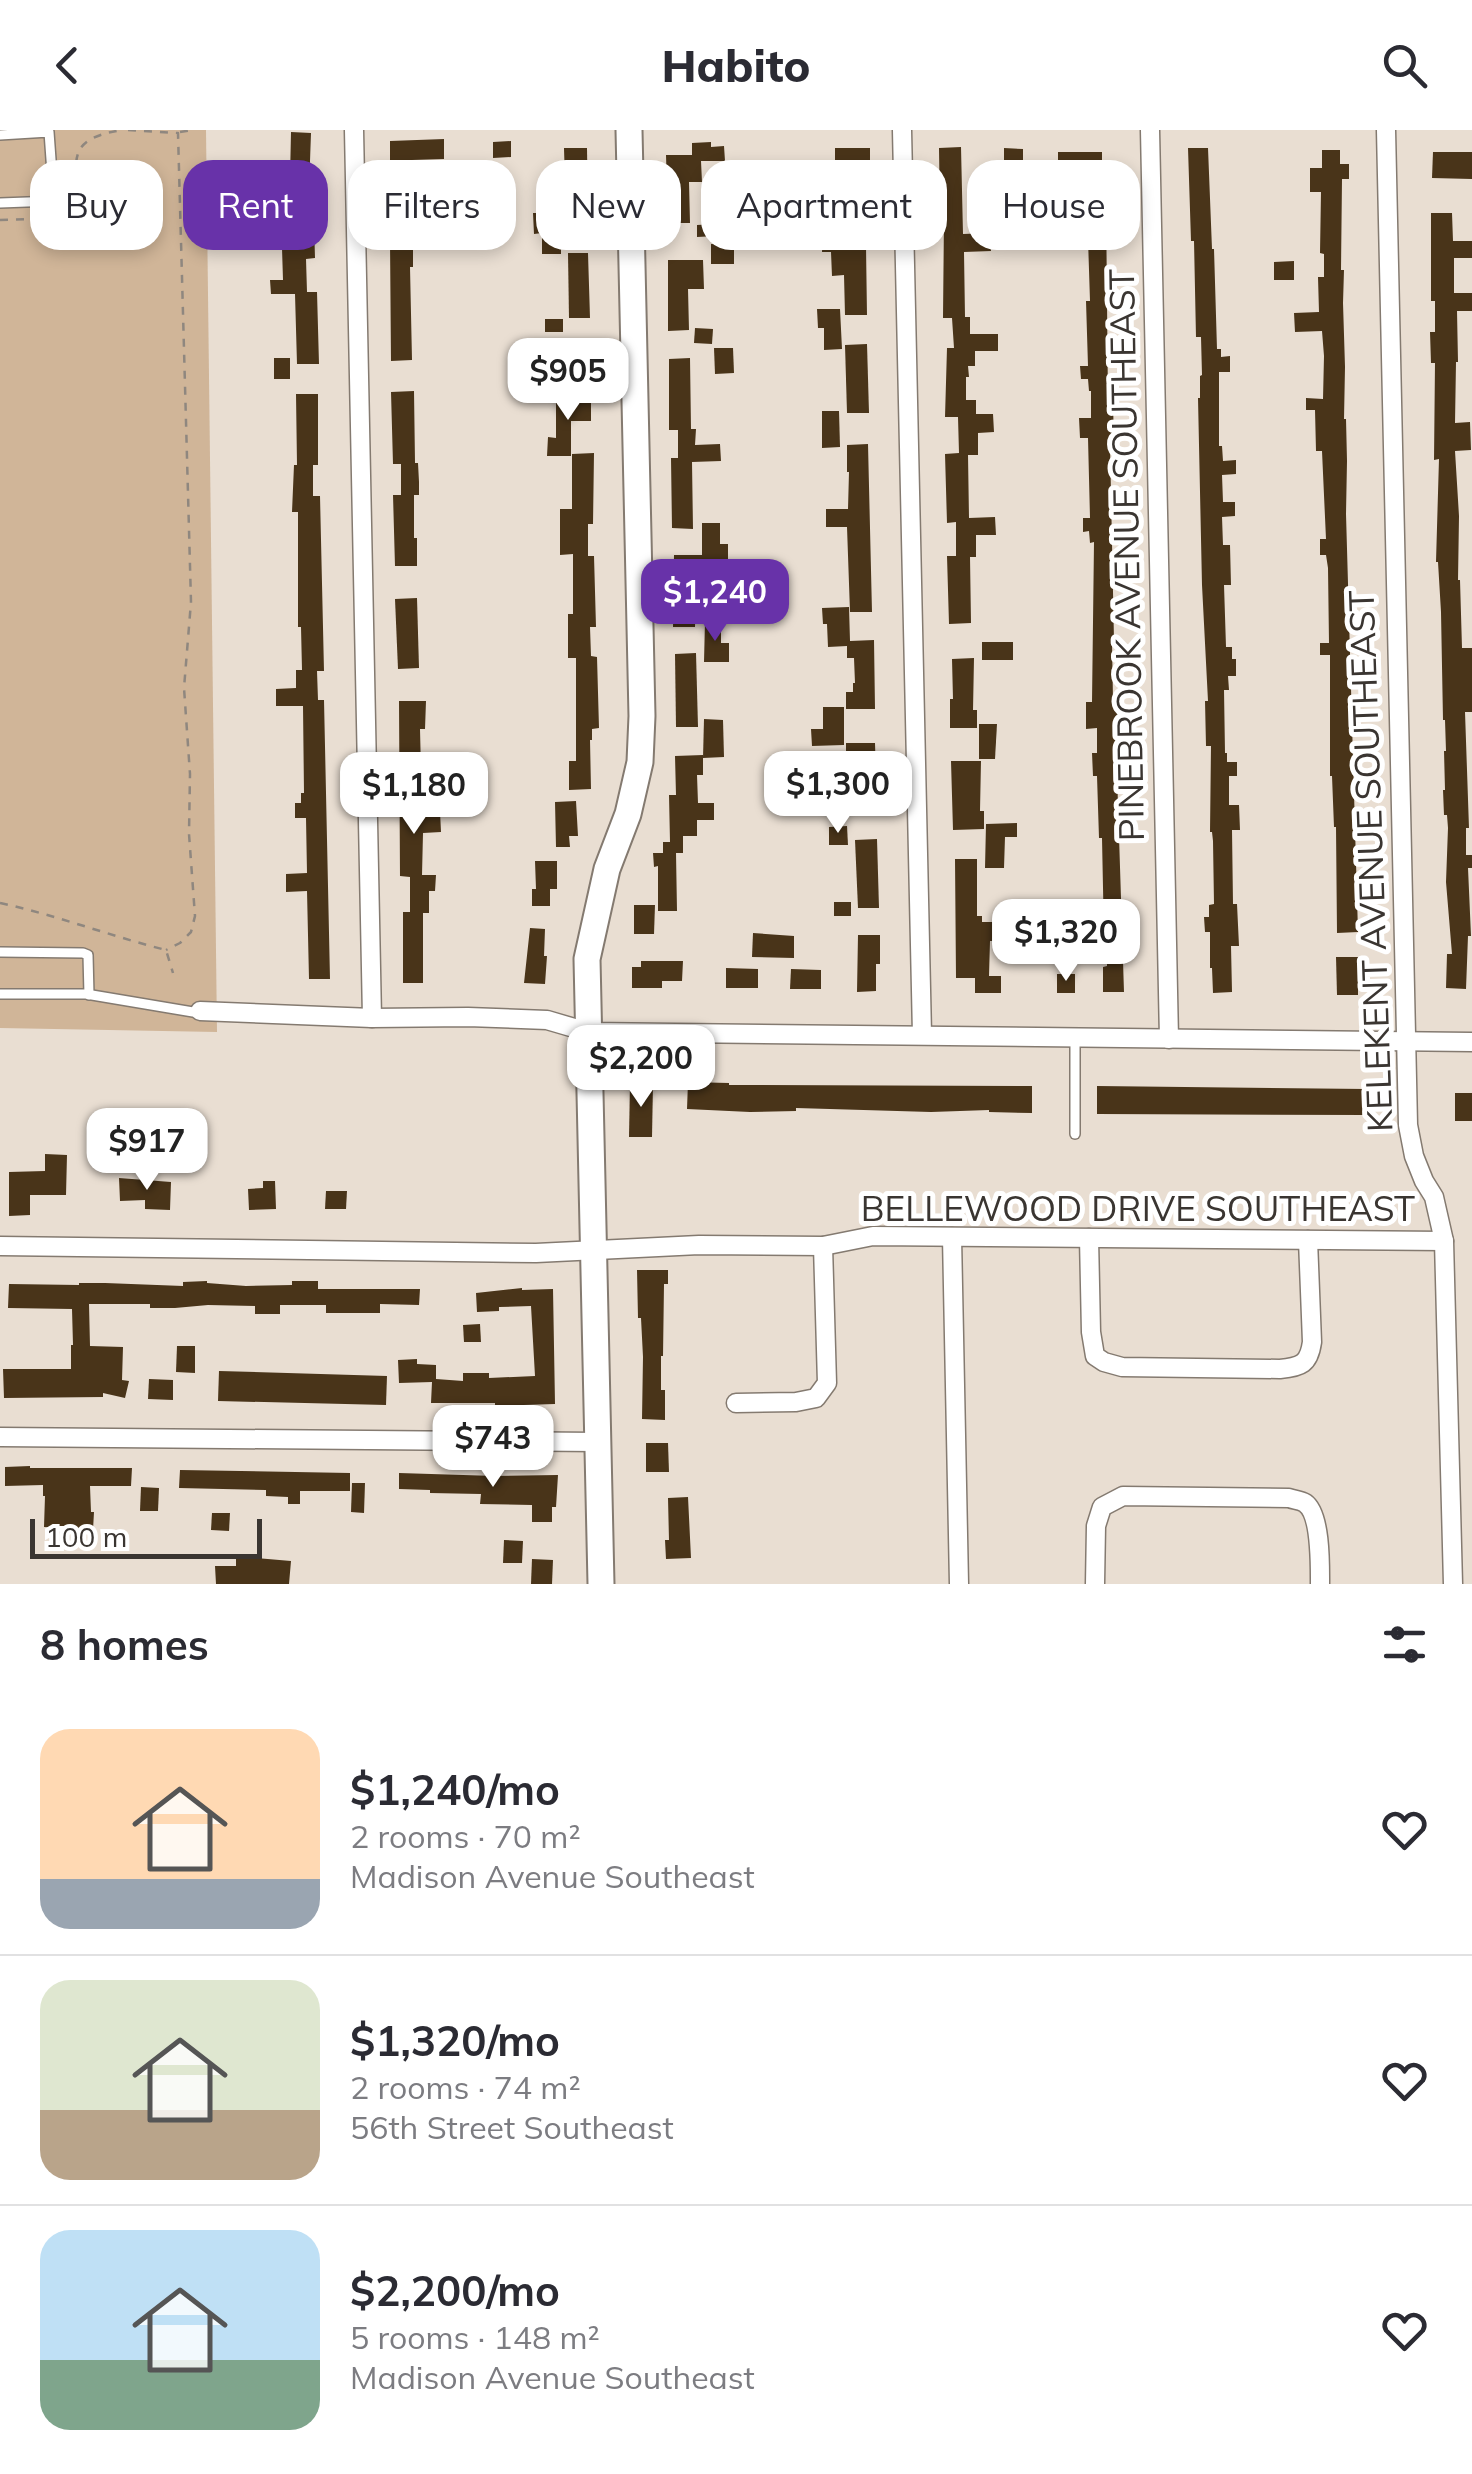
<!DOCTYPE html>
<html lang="en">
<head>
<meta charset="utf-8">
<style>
  :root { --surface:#fff; --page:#f7f7f7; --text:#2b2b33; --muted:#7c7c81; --line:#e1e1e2; --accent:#6832a9 }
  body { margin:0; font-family:Mulish,sans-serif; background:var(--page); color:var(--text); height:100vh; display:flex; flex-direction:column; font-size:38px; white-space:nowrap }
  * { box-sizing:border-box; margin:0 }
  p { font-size:32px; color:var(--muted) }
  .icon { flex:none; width:55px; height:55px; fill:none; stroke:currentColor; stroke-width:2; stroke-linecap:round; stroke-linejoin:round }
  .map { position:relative; height:1454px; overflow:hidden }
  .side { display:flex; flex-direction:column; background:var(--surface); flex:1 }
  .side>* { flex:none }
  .banner { position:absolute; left:30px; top:30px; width:1412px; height:90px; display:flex; gap:20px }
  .scale { position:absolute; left:30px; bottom:25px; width:232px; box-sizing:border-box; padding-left:10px; border:5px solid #3a3531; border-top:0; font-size:28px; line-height:35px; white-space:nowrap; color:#3a3531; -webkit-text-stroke:8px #fff; paint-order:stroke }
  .price { position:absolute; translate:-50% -85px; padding:0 22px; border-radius:20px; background:#fff; color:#222; font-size:32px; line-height:65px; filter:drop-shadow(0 2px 5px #0008) }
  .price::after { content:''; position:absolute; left:50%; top:60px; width:30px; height:22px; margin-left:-15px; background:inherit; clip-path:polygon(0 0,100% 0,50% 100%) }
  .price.current { background:var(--accent); color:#fff }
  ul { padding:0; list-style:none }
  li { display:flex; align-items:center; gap:30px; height:250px; padding:0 40px }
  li+li { border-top:2px solid var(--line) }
  li span { display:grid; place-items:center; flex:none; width:280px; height:200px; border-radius:30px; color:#555 }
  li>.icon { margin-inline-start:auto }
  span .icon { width:120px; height:120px; fill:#fffc; stroke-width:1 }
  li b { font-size:42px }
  h2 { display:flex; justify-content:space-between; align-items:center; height:120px; padding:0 40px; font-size:42px }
  .chip { padding:0 35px; border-radius:30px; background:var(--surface); box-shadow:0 5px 15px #0003; font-size:35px; line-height:90px }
  .chip.current { background:var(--accent); color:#fff }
  header { display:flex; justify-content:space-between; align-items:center; height:130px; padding:0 40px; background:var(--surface); font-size:45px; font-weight:800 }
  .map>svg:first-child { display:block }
  .green { fill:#d0b598 }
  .building { fill:#493419 }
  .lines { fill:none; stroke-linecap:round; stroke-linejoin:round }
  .lane-casing { stroke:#847a70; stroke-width:12 }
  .street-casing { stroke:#847a70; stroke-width:21 }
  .secondary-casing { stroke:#847a70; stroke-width:29 }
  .path { stroke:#8f877f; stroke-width:2.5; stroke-dasharray:8 8; stroke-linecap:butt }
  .lane { stroke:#fff; stroke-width:9 }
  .street { stroke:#fff; stroke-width:18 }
  .secondary { stroke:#fff; stroke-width:25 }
  .labels { text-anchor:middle; stroke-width:10; stroke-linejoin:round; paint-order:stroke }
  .street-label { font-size:35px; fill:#3a3531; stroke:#fff }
</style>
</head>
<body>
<header><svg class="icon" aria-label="back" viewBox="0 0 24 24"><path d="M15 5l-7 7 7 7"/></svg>Habito<svg class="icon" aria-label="search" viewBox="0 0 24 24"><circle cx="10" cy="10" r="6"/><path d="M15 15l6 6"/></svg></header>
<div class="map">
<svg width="1472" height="1454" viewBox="0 0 1472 1454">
  <rect width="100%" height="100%" fill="#e9ded2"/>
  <!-- green -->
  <polygon class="green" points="0,0 206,0 217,902 0,898"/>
  <!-- building -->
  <g class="building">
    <polygon points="291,2 311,3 309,59 313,59 315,128 306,129 307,162 317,162 319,234 297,234 295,164 271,164 270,150 283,150 282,118 295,118 295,72 283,72 283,65 260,64 260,46 290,48"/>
    <polygon points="444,9 444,29 412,30 413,67 424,66 424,70 459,71 458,90 440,90 441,110 422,111 421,79 390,80 390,11"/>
    <polygon points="511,11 511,27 493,28 493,12"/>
    <polygon points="711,12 711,17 724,16 725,31 701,31 702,52 689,52 690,93 668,93 666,25 692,25 692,13"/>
    <polygon points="961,17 963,104 990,103 991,121 964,122 965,187 970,187 970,204 998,204 998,221 975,221 975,236 968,236 969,247 966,247 966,270 976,270 976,284 993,284 994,302 978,303 978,325 968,325 969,388 995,387 996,405 976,405 976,427 970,427 971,493 949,494 947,426 956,426 956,392 947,393 945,324 959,323 958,287 945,287 947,218 954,218 952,188 943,188 944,87 940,87 939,18"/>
    <polygon points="564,18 587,18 588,86 566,86"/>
    <polygon points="835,18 870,18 870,30 865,30 865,87 845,87 844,33 835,34"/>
    <polygon points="1004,18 1023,19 1023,41 1004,40"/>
    <polygon points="1188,18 1208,18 1212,119 1214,119 1217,219 1221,219 1221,227 1230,226 1230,242 1219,242 1219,316 1222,316 1223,331 1236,330 1236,344 1222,345 1223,372 1235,372 1235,386 1222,387 1223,415 1230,415 1231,455 1224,455 1226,517 1232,517 1232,529 1236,529 1236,546 1228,546 1229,560 1224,560 1225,623 1227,623 1227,632 1237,632 1237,646 1229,646 1229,675 1239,675 1240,700 1232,700 1233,774 1237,774 1239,816 1231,816 1232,862 1213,863 1212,838 1210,838 1210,802 1205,802 1204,787 1209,787 1209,775 1214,774 1213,711 1212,702 1210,702 1211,616 1206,616 1205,571 1208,571 1202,455 1198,268 1200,268 1200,246 1202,245 1201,207 1196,207 1194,111 1191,111"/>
    <polygon points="1322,20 1340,20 1340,34 1349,34 1349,49 1342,49 1341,140 1344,140 1343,173 1345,237 1344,289 1346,289 1347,331 1346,384 1358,802 1337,803 1336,697 1334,697 1332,646 1330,646 1330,525 1320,525 1320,513 1329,513 1328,438 1326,425 1320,425 1320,409 1326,409 1322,321 1316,321 1315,280 1306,280 1306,268 1323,269 1324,226 1322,201 1295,202 1294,183 1319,182 1318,147 1324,147 1324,124 1320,123 1321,62 1310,62 1310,38 1322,38"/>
    <polygon points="1058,22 1102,22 1102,43 1058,44"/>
    <polygon points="1433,22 1472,22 1472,49 1432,48"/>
    <polygon points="791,30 791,50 768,51 767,31"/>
    <polygon points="1106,69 1108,273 1113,272 1114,314 1110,314 1114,511 1112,511 1113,571 1116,571 1117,577 1122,577 1122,598 1118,598 1119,612 1116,612 1124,862 1103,862 1103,837 1107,836 1107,806 1104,807 1102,708 1099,708 1097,646 1093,646 1092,623 1097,623 1097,598 1086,599 1086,572 1092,572 1094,412 1090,413 1089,401 1083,402 1083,388 1090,388 1088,308 1080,308 1079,288 1091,288 1091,261 1089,261 1088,249 1081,249 1080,236 1088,236 1086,171 1090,171 1088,109 1085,109 1085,103 1080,103 1079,84 1086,84 1086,70"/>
    <polygon points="824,78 840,78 840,116 866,116 867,185 845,185 844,145 832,146 831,122 822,122"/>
    <polygon points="533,83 561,83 561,124 542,124 542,103 534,104"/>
    <polygon points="1431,83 1452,83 1453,111 1472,111 1472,128 1454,128 1454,163 1472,163 1472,181 1457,181 1458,232 1456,232 1455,293 1470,292 1471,320 1455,321 1459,386 1458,450 1460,450 1462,518 1472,518 1472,582 1465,582 1469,698 1466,698 1466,725 1472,725 1472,738 1468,738 1471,806 1468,806 1466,859 1446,858 1447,824 1452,824 1446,752 1448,698 1447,685 1444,685 1443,660 1445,660 1444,621 1446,621 1445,590 1443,590 1441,482 1438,432 1436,432 1439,329 1434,330 1435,233 1431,233 1430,202 1435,202 1435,171 1431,171"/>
    <polygon points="716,94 716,106 697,107 697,95"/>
    <polygon points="413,109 413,137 410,137 412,230 391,231 390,110"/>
    <polygon points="711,114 734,115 734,134 711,134"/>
    <polygon points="568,123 588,123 590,188 569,188"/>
    <polygon points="668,130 703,130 704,159 688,159 689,200 668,201"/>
    <polygon points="1294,131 1294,150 1274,150 1274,132"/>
    <polygon points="817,179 840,179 842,219 824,220 824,198 818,198"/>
    <rect x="545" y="189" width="18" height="13"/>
    <polygon points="695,198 713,199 712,214 694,213"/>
    <polygon points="867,214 869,283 847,283 845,215"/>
    <polygon points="714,218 733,218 734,243 715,244"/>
    <rect x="570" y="220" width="21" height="20"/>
    <rect x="274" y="228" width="16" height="21"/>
    <polygon points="690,228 691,299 696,299 695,315 720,314 721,331 692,332 693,399 672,398 671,328 678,328 678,300 669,300 669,229"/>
    <polygon points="414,261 415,333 418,333 419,352 419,365 414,365 414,408 417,408 417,436 395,436 393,365 401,365 401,334 393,334 391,262"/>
    <polygon points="296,264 318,264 318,335 313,335 313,366 320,366 324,541 317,541 318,570 324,570 330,849 309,849 307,761 286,762 286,744 307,743 306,688 295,688 295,673 301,673 301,663 304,663 303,576 276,576 276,559 296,558 296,540 302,540 301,497 298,497 298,382 292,382 294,335 297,335"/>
    <polygon points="556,266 591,267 591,291 571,291 571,326 547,326 548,307 556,308"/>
    <polygon points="822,281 839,281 840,317 822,318"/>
    <polygon points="868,314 872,482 850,482 847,397 826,397 826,379 848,379 849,342 847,342 847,315"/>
    <polygon points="594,323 593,394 588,394 588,426 594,426 596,497 590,497 591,526 597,527 599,598 592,599 592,610 590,610 591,659 569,660 569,631 576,631 576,528 568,528 568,484 573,484 573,424 560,425 560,379 572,379 572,324"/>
    <polygon points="702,393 720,393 720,414 728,414 728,431 702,431 702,456 696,456 695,497 673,497 674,425 702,425 702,431"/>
    <polygon points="417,468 419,538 398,539 395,469"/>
    <polygon points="849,477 850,511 874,510 875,579 846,579 846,562 853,562 853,553 855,553 854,528 847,528 847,516 828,517 827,494 823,494 822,478"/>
    <polygon points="705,491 721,491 721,513 729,513 729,532 704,532"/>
    <rect x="982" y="512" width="31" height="18"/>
    <polygon points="696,523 698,597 676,597 675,524"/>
    <polygon points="974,528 973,580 977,580 977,598 950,598 950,569 953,569 952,529"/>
    <polygon points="399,571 426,571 425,599 420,599 422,681 440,681 441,702 423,703 422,745 436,745 435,761 429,761 429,783 423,783 423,853 403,853 403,782 410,782 410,747 400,746"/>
    <polygon points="823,577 844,577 844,615 812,616 811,599 823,599"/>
    <polygon points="704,589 723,590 724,627 703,628"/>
    <polygon points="979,594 997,594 995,629 979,629"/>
    <polygon points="846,613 875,613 877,680 855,681 854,631 846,631"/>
    <polygon points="703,625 703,645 697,645 698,673 714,673 714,690 697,690 697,706 683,706 683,723 676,723 677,781 658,781 658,736 654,737 653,723 663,723 663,712 670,712 669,665 676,665 675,626"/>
    <polygon points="951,631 981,631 980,681 984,681 984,699 953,700"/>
    <polygon points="576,671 578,706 569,706 570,717 556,717 555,672"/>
    <polygon points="1017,693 1017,707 1005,707 1004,738 985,738 986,694"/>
    <polygon points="847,696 848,715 829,715 829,697"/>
    <polygon points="877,709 879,778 858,778 855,710"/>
    <polygon points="955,729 977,729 977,786 982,786 982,792 1021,792 1021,811 990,811 989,846 1001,846 1001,863 975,863 975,848 956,848"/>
    <polygon points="535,731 557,731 557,759 550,759 550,776 532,776 532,759 536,759"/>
    <rect x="834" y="772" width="17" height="14"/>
    <polygon points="634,775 655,775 654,804 634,804"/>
    <polygon points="530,798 545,799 544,826 547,826 545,854 524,853"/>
    <polygon points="753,803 794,806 794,828 752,827"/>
    <polygon points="858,805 880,805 880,834 876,834 876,861 857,862"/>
    <polygon points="1336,827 1358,827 1358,865 1337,865"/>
    <polygon points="641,831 683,831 682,851 662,851 662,858 632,858 632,837 641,837"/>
    <polygon points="726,838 758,839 758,858 726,858"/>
    <polygon points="791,839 821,840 821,859 790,859"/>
    <rect x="1057" y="844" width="18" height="19"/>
    <polygon points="688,952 729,953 729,955 1032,956 1032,983 989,982 989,980 931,982 796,978 796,981 750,982 687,979"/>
    <polygon points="630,953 653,954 652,1007 629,1007"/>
    <polygon points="1097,956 1366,959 1366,985 1097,984"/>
    <rect x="1455" y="963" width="17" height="28"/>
    <polygon points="45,1024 67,1025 66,1065 30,1065 30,1085 9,1086 9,1042 45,1041"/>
    <polygon points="119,1048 171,1052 170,1080 145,1079 145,1070 120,1071"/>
    <polygon points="263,1051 275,1051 276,1079 249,1080 248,1059 263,1058"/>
    <polygon points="326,1061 347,1061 346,1079 325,1079"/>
    <polygon points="637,1140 668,1140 668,1154 664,1154 663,1226 661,1226 661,1260 665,1260 665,1290 642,1289 643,1227 641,1188 638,1188"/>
    <polygon points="207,1151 207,1153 246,1156 292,1155 292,1151 318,1151 318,1159 420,1159 419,1175 380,1174 380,1183 326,1183 326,1175 280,1175 280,1184 255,1184 255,1176 208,1175 175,1178 150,1178 150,1174 89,1174 90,1216 123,1217 122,1250 129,1251 125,1268 103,1263 103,1267 4,1268 3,1239 71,1239 71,1215 73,1215 72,1179 8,1178 9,1154 79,1155 79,1153 105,1153 183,1156 183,1152"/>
    <polygon points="522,1158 522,1160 553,1159 555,1274 495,1276 495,1273 431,1273 432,1252 399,1253 398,1230 417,1229 417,1234 436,1235 436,1249 463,1251 463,1243 489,1243 489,1248 535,1246 531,1176 499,1177 499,1181 477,1182 476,1163"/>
    <polygon points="480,1194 481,1212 464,1212 463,1195"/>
    <polygon points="177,1216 195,1216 195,1243 176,1242"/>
    <polygon points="219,1241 387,1246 386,1275 218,1271"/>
    <polygon points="149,1249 173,1250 173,1270 148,1269"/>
    <polygon points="646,1313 668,1313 669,1342 646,1342"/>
    <polygon points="30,1336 30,1338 132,1338 131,1356 90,1356 91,1382 94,1382 93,1400 44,1397 45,1366 43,1366 43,1355 5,1356 5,1337"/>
    <polygon points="180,1340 350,1343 350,1361 300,1361 300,1374 288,1374 288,1367 266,1366 266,1360 179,1358"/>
    <polygon points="399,1343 495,1346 558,1345 556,1377 552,1377 552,1392 532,1392 532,1375 480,1374 481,1364 430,1363 430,1360 399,1359"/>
    <polygon points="352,1353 365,1353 364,1383 351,1382"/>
    <polygon points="141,1357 159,1358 158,1381 140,1381"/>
    <polygon points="688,1367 691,1428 666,1429 665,1410 669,1410 668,1368"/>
    <polygon points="212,1383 230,1383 229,1401 211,1400"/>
    <polygon points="504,1410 523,1411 522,1433 503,1433"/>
    <polygon points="256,1428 291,1431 289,1454 216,1454 215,1436 236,1436 236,1429"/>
    <polygon points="532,1429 553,1430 552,1454 531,1454"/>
  </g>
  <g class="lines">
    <defs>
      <g id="lane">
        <polyline points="0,5 49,2 54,71 0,73"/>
        <polyline points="0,822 83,823 88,825 89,865"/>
        <polyline points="0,864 86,864 193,882 200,881"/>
        <polyline points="1075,908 1075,1004"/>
      </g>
      <g id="street">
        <polyline points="354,0 372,888"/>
        <polyline points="902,0 922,905"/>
        <polyline points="1150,0 1169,909"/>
        <polyline points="1386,0 1408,995 1414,1026 1424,1051 1434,1067 1444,1111 1453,1454"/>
        <polyline points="200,881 372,888 468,887 547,890 588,902 1472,912"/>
        <polyline points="952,1107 959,1454"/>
        <path d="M1089 1108 1091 1202 1095 1226 1104 1232 1122 1237 1280 1239C1301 1237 1309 1234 1312 1212L1308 1110"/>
        <polyline points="0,1116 536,1123 699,1115 823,1116 873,1106 1444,1111"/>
        <polyline points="736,1273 796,1272 816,1268 827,1253 823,1116"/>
        <polyline points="0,1307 598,1312"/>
        <path d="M1095 1454 1096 1396 1102 1377 1123 1366 1289 1368C1294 1370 1300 1370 1305 1373 1321 1384 1320 1436 1320 1454"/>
      </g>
      <polyline id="secondary" points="601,1454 587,829 607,739 628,684 640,632 642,586 629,0"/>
    </defs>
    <!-- lane casing -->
    <use href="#lane" class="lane-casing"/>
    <!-- street casing -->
    <use href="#street" class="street-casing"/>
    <!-- secondary casing -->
    <use href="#secondary" class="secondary-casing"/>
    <!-- path -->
    <g class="path">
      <polyline points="128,0 178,3 191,472 184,558 190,644 189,704 195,786 191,802 180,813 166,820"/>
      <polyline points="180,2 193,0"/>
      <path d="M0 90 63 88 77 82C80 35 59 10 122 0"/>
      <path d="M0 773C56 785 110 806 166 820L173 843"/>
    </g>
    <!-- lane -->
    <use href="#lane" class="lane"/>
    <!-- street -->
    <use href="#street" class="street"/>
    <!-- secondary -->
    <use href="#secondary" class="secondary"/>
  </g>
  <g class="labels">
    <!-- street labels -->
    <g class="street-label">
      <text transform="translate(1127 425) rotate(-91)" y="12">PINEBROOK AVENUE SOUTHEAST</text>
      <text transform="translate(1371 731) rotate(-92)" y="12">KELEKENT AVENUE SOUTHEAST</text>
      <text x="1138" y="1091">BELLEWOOD DRIVE SOUTHEAST</text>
    </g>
  </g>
</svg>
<div class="scale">100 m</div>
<b class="price" style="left:568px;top:293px">$905</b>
<b class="price current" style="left:715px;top:514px">$1,240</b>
<b class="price" style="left:838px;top:706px">$1,300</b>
<b class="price" style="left:414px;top:707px">$1,180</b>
<b class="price" style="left:1066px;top:854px">$1,320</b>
<b class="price" style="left:641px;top:980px">$2,200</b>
<b class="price" style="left:147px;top:1063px">$917</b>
<b class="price" style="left:493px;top:1360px">$743</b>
<div class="banner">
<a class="chip">Buy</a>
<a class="chip current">Rent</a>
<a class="chip">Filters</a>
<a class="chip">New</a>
<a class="chip">Apartment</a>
<a class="chip">House</a>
</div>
</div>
<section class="side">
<h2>8 homes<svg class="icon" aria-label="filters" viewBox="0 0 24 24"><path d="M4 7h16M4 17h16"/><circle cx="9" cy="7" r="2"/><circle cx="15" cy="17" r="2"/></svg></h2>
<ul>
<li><span style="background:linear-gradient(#ffd9b3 75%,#9aa5b1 0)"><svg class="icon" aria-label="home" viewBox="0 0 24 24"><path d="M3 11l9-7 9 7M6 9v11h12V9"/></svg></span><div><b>$1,240/mo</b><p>2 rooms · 70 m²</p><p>Madison Avenue Southeast</p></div><svg class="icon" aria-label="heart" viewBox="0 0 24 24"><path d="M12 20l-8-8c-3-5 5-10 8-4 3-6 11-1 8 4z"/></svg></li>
<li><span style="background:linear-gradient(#dfe7d0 65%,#b9a48a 0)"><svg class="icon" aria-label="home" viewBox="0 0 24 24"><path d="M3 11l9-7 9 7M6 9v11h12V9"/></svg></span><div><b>$1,320/mo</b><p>2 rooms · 74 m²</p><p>56th Street Southeast</p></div><svg class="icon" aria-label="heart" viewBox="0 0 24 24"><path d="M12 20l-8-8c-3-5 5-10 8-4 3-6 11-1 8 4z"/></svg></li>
<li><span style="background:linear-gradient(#bfe0f5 65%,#7fa58c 0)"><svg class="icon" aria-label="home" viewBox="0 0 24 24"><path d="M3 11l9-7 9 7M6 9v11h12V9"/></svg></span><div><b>$2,200/mo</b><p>5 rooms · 148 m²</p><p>Madison Avenue Southeast</p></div><svg class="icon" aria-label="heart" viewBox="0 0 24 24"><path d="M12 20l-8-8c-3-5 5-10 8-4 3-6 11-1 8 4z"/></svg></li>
</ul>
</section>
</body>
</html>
